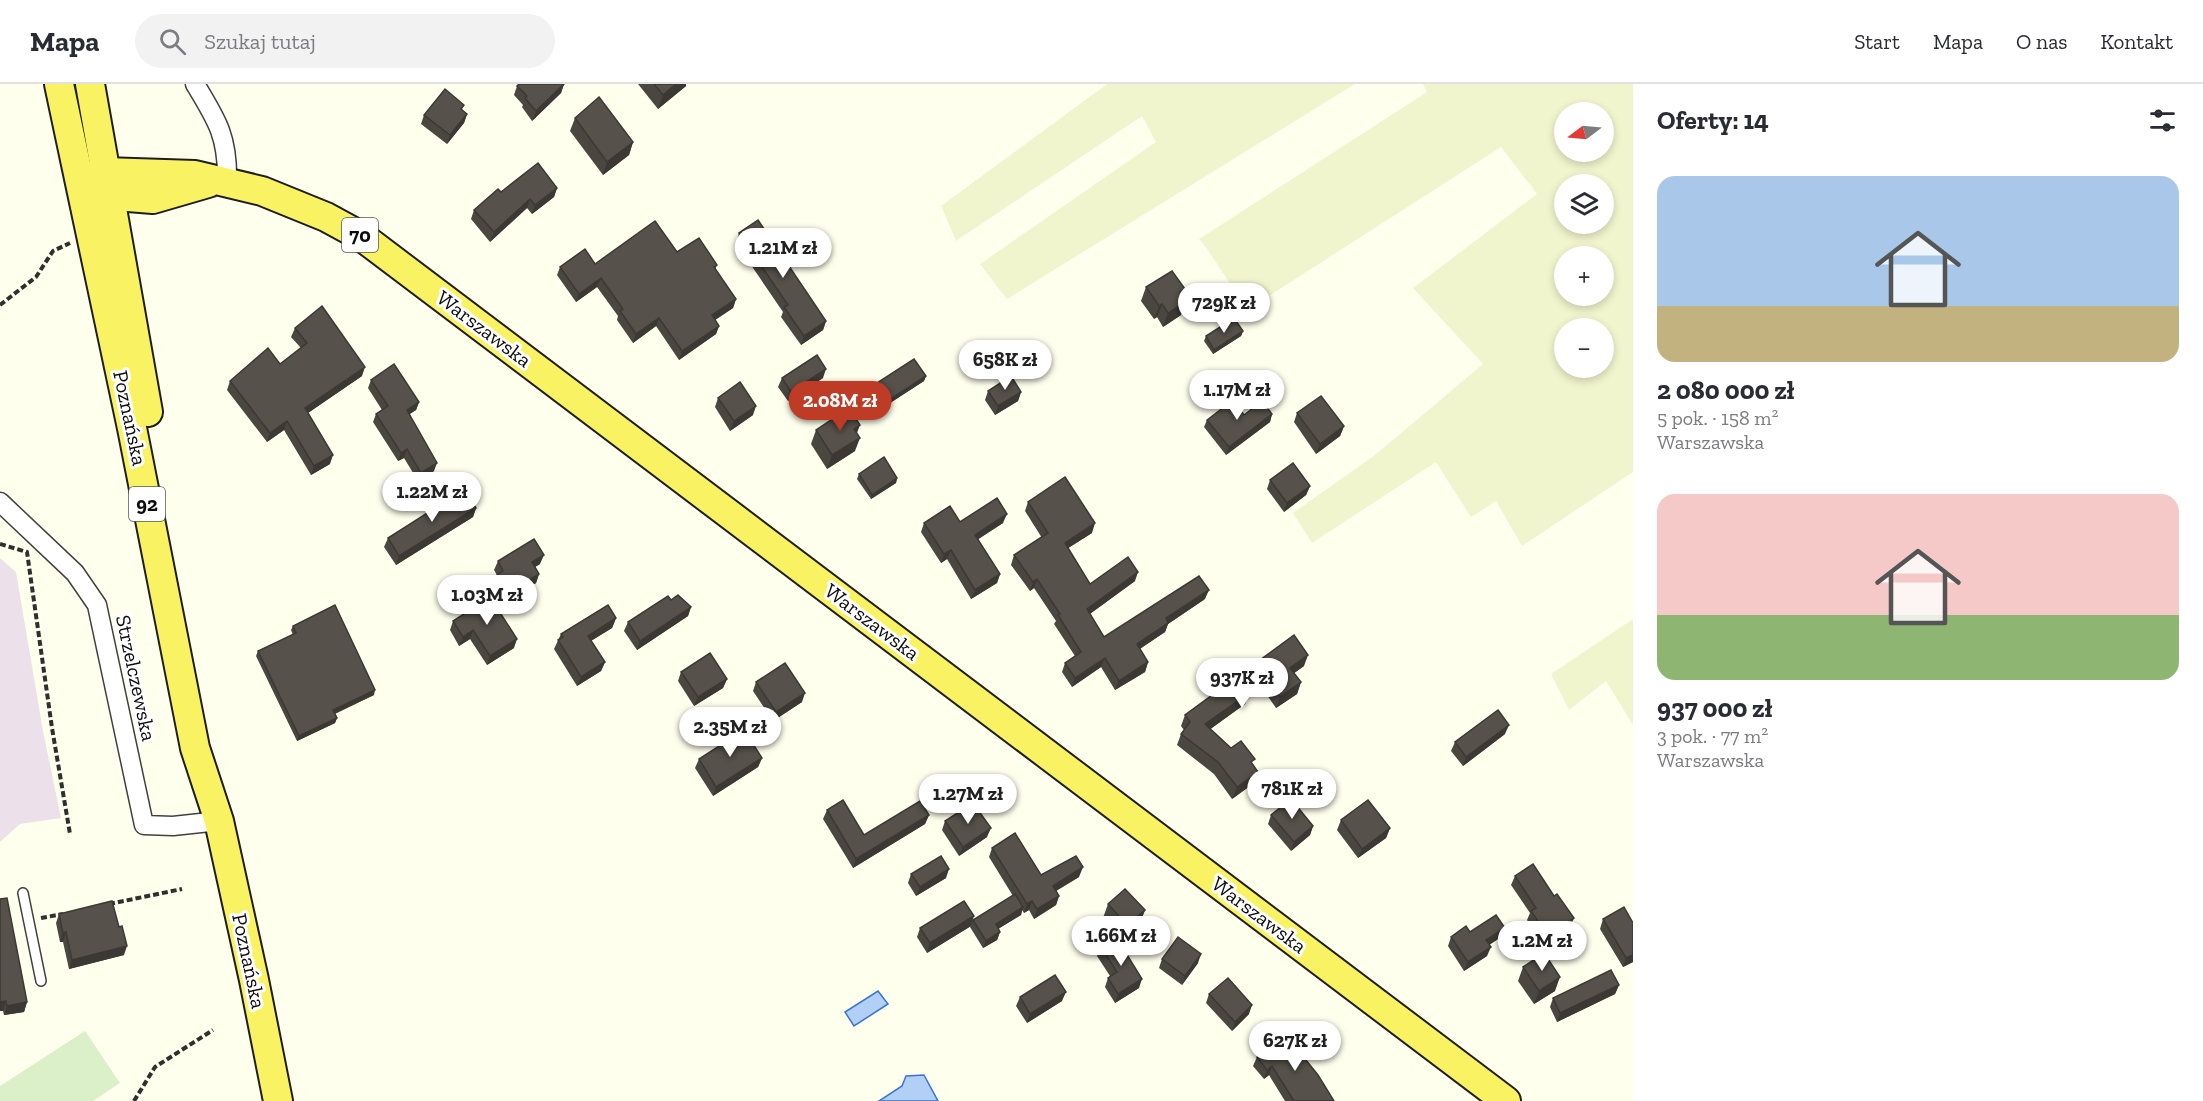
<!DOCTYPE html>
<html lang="pl">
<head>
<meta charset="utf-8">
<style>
  :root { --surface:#fff; --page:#f2f2f3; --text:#2b2b33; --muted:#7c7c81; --line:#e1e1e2; --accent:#be3c25 }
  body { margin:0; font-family:"Zilla Slab",serif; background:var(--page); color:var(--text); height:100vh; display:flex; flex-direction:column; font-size:22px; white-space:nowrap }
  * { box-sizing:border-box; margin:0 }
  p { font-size:20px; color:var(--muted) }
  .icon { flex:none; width:33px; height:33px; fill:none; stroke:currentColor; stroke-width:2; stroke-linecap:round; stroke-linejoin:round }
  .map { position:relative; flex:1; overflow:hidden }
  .details { display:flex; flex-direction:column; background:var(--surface); width:570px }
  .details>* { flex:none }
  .needle { width:39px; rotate:254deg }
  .controls { position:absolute; left:1554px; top:18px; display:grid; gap:12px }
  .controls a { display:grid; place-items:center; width:60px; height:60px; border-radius:50%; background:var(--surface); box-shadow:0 3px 9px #0003; font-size:30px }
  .price { position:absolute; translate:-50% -51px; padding:0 14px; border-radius:21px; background:#fff; color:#222; font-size:20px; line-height:39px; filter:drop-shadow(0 2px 3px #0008) }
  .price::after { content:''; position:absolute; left:50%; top:36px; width:18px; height:14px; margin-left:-9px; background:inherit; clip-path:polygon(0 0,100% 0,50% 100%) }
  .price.current { background:var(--accent); color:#fff }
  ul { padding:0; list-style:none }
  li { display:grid; align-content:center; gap:12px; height:318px; padding:0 24px }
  li span { display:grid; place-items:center; height:186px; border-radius:18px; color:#555 }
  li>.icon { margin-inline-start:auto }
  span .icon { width:108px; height:108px; fill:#fffc; stroke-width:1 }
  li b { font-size:26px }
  h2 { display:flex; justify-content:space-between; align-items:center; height:72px; padding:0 24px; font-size:26px }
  header { display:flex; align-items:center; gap:36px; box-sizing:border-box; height:84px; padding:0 30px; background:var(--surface); border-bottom:2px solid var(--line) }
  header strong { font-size:28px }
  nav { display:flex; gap:33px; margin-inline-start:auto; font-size:21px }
  .search { width:420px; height:54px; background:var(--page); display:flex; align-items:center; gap:15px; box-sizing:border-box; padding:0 21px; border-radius:33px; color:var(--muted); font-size:22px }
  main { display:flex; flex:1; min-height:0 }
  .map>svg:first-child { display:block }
  .industrial { fill:#ece1eb }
  .farmland { fill:#f0f5ce; fill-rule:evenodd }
  .pitch { fill:#dbf0c9 }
  .water { fill:#b2cff6; stroke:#3974ce; stroke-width:1.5 }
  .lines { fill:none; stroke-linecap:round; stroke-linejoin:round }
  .lane-casing { stroke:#404040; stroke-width:12 }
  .street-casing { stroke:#404040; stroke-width:21 }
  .primary-casing { stroke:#1e1e1e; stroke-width:32 }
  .path { stroke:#2f2f2f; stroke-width:4; stroke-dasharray:6 3; stroke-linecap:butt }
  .lane { stroke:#fff; stroke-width:9 }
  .street { stroke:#fff; stroke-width:18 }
  .primary { stroke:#f9f364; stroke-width:28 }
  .wall { fill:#4a4640 }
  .shaded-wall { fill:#3c3934 }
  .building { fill:#56514a; stroke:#3c3934; stroke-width:1.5 }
  .labels { text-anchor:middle; stroke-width:6; stroke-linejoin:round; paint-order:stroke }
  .shield { fill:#fff; stroke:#565656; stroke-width:1.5 }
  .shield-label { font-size:20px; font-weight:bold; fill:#0d0d0d }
  .street-label { font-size:21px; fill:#0d0d0d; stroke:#fff }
</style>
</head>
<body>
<header>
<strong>Mapa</strong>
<div class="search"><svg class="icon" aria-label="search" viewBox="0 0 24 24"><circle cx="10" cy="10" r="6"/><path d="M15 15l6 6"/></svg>Szukaj tutaj</div>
<nav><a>Start</a><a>Mapa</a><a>O nas</a><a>Kontakt</a></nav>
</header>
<main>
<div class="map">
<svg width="1633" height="1017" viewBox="0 0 1633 1017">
  <rect width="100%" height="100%" fill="#ffe"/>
  <!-- industrial -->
  <polygon class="industrial" points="0,474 16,488 43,647 61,734 20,740 0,758"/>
  <!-- farmland -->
  <g class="farmland">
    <polygon points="1107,0 1355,0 1007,215 980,180 1156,58 1142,32 956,157 941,122"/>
    <path d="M1423 0H1633V388L1522 462 1496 417 1471 433 1436 378 1312 459 1293 429 1375 371 1483 280 1413 204 1537 110 1501 63 1247 226 1208 166 1199 155 1427 8ZM1604 28V68H1564V28ZM1604 100V140H1564V100ZM1564 172H1604V212H1564ZM1564 244H1604V284H1564Z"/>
    <polygon points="1633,535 1633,641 1606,597 1569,626 1551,590"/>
  </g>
  <!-- pitch -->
  <polygon class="pitch" points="85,947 120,999 93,1017 0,1017 0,1002"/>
  <!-- water -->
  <g class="water">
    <polygon points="878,907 888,920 854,942 845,928"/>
    <polygon points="924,991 938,1017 879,1017 902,1002 906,992"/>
  </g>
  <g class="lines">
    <defs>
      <polyline id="lane" points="23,809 41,897"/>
      <g id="street">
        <path d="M195 0C217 36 228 53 227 97"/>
        <polyline points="0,418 75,489 97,521 144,741 173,742 219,737"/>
      </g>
      <g id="primary">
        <polyline points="59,0 132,344 195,664 219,737 254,896 278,1017"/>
        <polyline points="90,0 148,328"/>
        <polyline points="82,102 104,88 195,91 262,107 326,133 361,152 1506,1017"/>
        <polyline points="92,105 128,113 153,115 208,99"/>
      </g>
    </defs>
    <!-- lane casing -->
    <use href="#lane" class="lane-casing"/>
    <!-- street casing -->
    <use href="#street" class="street-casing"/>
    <!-- primary casing -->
    <use href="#primary" class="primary-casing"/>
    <!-- path -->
    <g class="path">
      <polyline points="0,221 36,193 53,167 70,159"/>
      <polyline points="0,460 27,468 52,644 70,750"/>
      <polyline points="109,820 182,805"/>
      <polyline points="41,834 63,830"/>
      <polyline points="134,1017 155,983 213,946"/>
    </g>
    <!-- lane -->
    <use href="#lane" class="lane"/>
    <!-- street -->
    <use href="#street" class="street"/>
    <!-- primary -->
    <use href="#primary" class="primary"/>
  </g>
  <!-- wall -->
  <g class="wall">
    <polygon points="564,0 561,9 532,37 522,23 523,21 514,11 517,2"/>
    <polygon points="638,0 686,0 686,2 658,25"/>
    <polygon points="462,26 467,30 464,39 447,60 421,40 424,31"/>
    <polygon points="575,34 633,58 629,71 603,91 570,47"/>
    <polygon points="557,104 554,113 532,130 527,124 490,158 471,135 474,126 501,108"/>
    <polygon points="739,149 826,237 823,246 801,261 781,233 783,228 736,159"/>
    <polygon points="677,168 717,181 715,186 736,215 733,224 715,236 719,242 716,250 679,276 656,242 633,259 617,236 618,232 597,203 576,218 557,191 560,183 595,180"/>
    <polygon points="1146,203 1182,211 1181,231 1163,243 1157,233 1154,235 1141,217"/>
    <polygon points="295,244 362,292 308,329 330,380 311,391 284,346 267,358 227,306 230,297 280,280 301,264 291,253"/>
    <polygon points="1243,247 1241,252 1213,270 1204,257 1206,252"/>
    <polygon points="926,292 924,297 870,332 858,314 860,310"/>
    <polygon points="782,294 823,294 788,317 778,303"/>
    <polygon points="371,296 419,318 416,326 409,330 434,387 418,397 404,374 398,377 373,338 376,330 382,326 368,304"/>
    <polygon points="988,307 1021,308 1018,317 995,331 985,316"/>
    <polygon points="718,314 753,331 730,347 715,323"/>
    <polygon points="1297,329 1344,342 1340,352 1316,370 1294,338"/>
    <polygon points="1272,330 1270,338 1226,371 1204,343 1207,336"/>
    <polygon points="816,346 855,367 827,385 811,360"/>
    <polygon points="859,390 897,394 896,399 871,415 857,395"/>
    <polygon points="1270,396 1310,402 1306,411 1284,428 1267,405"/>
    <polygon points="1028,418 1092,449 1068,464 1090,500 1135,497 1090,530 1104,553 1205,515 1168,540 1165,548 1140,565 1148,578 1145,588 1115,606 1101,583 1072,603 1062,588 1065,579 1075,572 1054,540 1056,537 1034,504 1030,507 1011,481 1014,471 1042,454 1025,427"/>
    <polygon points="476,424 473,433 396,481 384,463 388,454"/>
    <polygon points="960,438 1003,439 978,455 1000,490 997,499 971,515 947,475 941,479 921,448 924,439"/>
    <polygon points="498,477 540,480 535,483 539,490 536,499 504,518 493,500 497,491 494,486"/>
    <polygon points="671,516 691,523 688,532 637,566 624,547 628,538"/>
    <polygon points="616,534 612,544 591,557 605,578 601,587 577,602 554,565 561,550"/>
    <polygon points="453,537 514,564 487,581 470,555 459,562 450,546"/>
    <polygon points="293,542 374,611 335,630 337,634 335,639 297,657 256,572 258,567 293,551 291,546"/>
    <polygon points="1294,551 1304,582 1294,589 1301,598 1297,610 1276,624 1254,593 1245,620 1210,645 1231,664 1253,680 1258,688 1254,699 1232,715 1214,690 1177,661 1181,650 1184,646 1181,642 1185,631"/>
    <polygon points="681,588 727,595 723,604 694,622 678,597"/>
    <polygon points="756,598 802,618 773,637 753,607"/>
    <polygon points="1505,650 1463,682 1451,667 1455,658"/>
    <polygon points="762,674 758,683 713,712 695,684 699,675"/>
    <polygon points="827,726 864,751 929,731 925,740 853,784 823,735"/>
    <polygon points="1271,731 1313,742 1310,751 1291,767 1268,740"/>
    <polygon points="1341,736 1390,744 1386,754 1358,774 1337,746"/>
    <polygon points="945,737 987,753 959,772 942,746"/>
    <polygon points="992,764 1041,791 1079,793 1056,807 1059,812 1056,821 1034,835 1029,826 1024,829 1022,826 1021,831 998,845 1000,848 997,856 983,864 970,843 971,842 927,869 917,853 920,844 973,836 1013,812 989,773"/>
    <polygon points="911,790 946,794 916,812 908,799"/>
    <polygon points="1515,792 1570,843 1544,861 1527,836 1530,829 1511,801"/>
    <polygon points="0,815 27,918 24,928 4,931 3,927 0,927"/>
    <polygon points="1108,820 1145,826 1140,839 1122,855 1103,834"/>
    <polygon points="59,830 124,871 69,885 63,858 60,858 56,839"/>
    <polygon points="1603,835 1633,878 1623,883 1600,845"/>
    <polygon points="1505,844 1501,853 1489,861 1487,872 1464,887 1448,862 1451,853"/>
    <polygon points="1101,863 1139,904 1115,919 1105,903 1108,894 1110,892 1097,872"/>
    <polygon points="1162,875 1198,879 1182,901 1159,884"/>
    <polygon points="1523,883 1555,907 1534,920 1518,897"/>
    <polygon points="1619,901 1615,910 1557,938 1550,923 1553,914"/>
    <polygon points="1209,910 1249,930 1232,947 1206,919"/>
    <polygon points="1020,913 1062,917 1027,939 1016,922"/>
    <polygon points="1257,973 1334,1017 1285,1017 1269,991 1264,995 1253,982"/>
  </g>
  <!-- shaded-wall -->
  <g class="shaded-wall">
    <polygon points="564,0 561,9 532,37 536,27"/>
    <polygon points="676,0 686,0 686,2 658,25 663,11"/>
    <polygon points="467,30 464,39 447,60 450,51"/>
    <polygon points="633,58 629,71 603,91 607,78"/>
    <polygon points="557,104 554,113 532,130 535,121"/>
    <polygon points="530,115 527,124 490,158 494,148"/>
    <polygon points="601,194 597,203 576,218 579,210"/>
    <polygon points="736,215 733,224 709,240 712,231"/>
    <polygon points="1186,217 1181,231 1163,243 1168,229"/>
    <polygon points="1162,220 1157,233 1154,235 1159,222"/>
    <polygon points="659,234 656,242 633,259 636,250"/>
    <polygon points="826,237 823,246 801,261 804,252"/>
    <polygon points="719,242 716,250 679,276 682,267"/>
    <polygon points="1243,247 1241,252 1213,270 1214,266"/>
    <polygon points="365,283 362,292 302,333 305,324"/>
    <polygon points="826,285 823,294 788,317 791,308"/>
    <polygon points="926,292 924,297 870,332 872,327"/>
    <polygon points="1021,308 1018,317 995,331 998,322"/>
    <polygon points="419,318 416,326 404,334 407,326"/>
    <polygon points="756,322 753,331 730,347 734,337"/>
    <polygon points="1272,330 1270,338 1226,371 1229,363"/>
    <polygon points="287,337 284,346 267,358 270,349"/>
    <polygon points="860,341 855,354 854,345"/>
    <polygon points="1344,342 1340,352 1316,370 1320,360"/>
    <polygon points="860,354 855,367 827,385 832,371"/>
    <polygon points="407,365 404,374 398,377 401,369"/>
    <polygon points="333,371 330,380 311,391 314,382"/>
    <polygon points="437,379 434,387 418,397 421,389"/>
    <polygon points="897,394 896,399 871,415 872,411"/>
    <polygon points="1310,402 1306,411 1284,428 1287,419"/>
    <polygon points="476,424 473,433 396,481 399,472"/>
    <polygon points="1007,430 1003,439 971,460 975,451"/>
    <polygon points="1095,439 1092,449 1062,468 1065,459"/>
    <polygon points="951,466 947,475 941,479 944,470"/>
    <polygon points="544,471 540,480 528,487 532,478"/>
    <polygon points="1138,488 1135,497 1084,534 1087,525"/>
    <polygon points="539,490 536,499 504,518 507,509"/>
    <polygon points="1000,490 997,499 971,515 975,506"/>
    <polygon points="1037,495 1034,504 1030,507 1033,498"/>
    <polygon points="1209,506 1205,515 1168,540 1165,548 1133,569 1137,560 1166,534"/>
    <polygon points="691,523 688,532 637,566 640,557"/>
    <polygon points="616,534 612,544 584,561 588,552"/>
    <polygon points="473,546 470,555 459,562 463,553"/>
    <polygon points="517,555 514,564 487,581 490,572"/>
    <polygon points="1308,571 1304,582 1286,595 1290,584"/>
    <polygon points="1105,574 1101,583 1072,603 1075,594"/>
    <polygon points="605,578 601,587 577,602 581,593"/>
    <polygon points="1148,578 1145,588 1115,606 1119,597"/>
    <polygon points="727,595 723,604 694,622 698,613"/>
    <polygon points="1301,598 1297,610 1276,624 1280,613"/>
    <polygon points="375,606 374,611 331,631 333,626"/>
    <polygon points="805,609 802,618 773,637 776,628"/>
    <polygon points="1249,609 1245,620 1201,652 1205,640"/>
    <polygon points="337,634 335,639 297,657 299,652"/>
    <polygon points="1509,641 1505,650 1463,682 1466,673"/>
    <polygon points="762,674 758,683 713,712 716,703"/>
    <polygon points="1258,688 1254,699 1232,715 1237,703"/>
    <polygon points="929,731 925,740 853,784 856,775"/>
    <polygon points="1313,742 1310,751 1291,767 1294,758"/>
    <polygon points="991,744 987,753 959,772 963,763"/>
    <polygon points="1390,744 1386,754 1358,774 1362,765"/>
    <polygon points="1083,783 1079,793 1049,811 1053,802"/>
    <polygon points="949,785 946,794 916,812 920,803"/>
    <polygon points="1059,812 1056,821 1034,835 1037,825"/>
    <polygon points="1032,817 1029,826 1024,829 1027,820"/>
    <polygon points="1023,823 1021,831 993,848 996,840"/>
    <polygon points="1145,826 1140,839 1122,855 1127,841"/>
    <polygon points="974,832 971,842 927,869 930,859"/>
    <polygon points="1574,834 1570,843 1544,861 1548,852"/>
    <polygon points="1505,844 1501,853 1483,865 1486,856"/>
    <polygon points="66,848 63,858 60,858 63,849"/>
    <polygon points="1000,848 997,856 983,864 986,857"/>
    <polygon points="127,862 124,871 69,885 72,876"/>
    <polygon points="1491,863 1487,872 1464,887 1468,878"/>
    <polygon points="1201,870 1198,879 1182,901 1185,892"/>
    <polygon points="1633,871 1633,878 1623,883 1626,874"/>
    <polygon points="1560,893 1555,907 1534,920 1539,907"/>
    <polygon points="1142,895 1139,904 1115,919 1118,910"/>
    <polygon points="1619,901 1615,910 1557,938 1560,929"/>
    <polygon points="1066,908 1062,917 1027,939 1030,930"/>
    <polygon points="6,917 3,927 0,927 0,918"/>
    <polygon points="27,918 24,928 4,931 7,922"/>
    <polygon points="1252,921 1249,930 1232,947 1235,938"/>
    <polygon points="1272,982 1269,991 1264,995 1267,986"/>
  </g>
  <!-- building -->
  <g class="building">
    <polygon points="519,0 564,0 536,27 525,14 527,12 517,2"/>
    <polygon points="654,0 676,0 663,11"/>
    <polygon points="445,5 464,21 461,25 467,30 450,51 424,31"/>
    <polygon points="599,13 633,58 607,78 575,34"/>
    <polygon points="538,79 557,104 535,121 530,115 494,148 474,126 498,105 501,108"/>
    <polygon points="758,136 826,237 804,252 784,223 788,221 739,149"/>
    <polygon points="655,137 677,168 699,154 717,181 714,183 736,215 712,231 719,242 682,267 659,234 636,250 620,227 623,225 601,194 579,210 560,183 585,165 595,180"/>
    <polygon points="1172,187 1185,205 1180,208 1186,217 1168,229 1162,220 1159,222 1146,203"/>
    <polygon points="322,222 365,283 305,324 333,371 314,382 287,337 270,349 230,297 268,264 280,280 307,259 295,244"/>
    <polygon points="1234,234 1243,247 1214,266 1206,252"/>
    <polygon points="817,271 826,285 791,308 782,294"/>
    <polygon points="914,275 926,292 872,327 860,310"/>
    <polygon points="394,280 419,318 407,326 437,379 421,389 407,365 401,369 376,330 388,322 371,296"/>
    <polygon points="1011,292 1021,308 998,322 988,307"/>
    <polygon points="740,298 756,322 734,337 718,314"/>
    <polygon points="1321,312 1344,342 1320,360 1297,329"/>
    <polygon points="1233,316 1244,331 1262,317 1272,330 1229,363 1207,336"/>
    <polygon points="849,324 860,341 854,345 860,354 832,371 816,346"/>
    <polygon points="884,373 897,394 872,411 859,390"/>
    <polygon points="1293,379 1310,402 1287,419 1270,396"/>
    <polygon points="1065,393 1095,439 1065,459 1090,500 1128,473 1138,488 1087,525 1104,553 1199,492 1209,506 1166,534 1168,539 1137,560 1148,578 1119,597 1105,574 1075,594 1065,579 1081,568 1058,531 1060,530 1037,495 1033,498 1014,471 1048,449 1028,418"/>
    <polygon points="465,405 476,424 399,472 388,454"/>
    <polygon points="997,414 1007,430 975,451 1000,490 975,506 951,466 944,470 924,439 950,422 960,438"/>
    <polygon points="534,455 544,471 532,478 539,490 507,509 497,491 503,487 498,477"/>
    <polygon points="678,511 691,523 640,557 628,538 668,512 671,516"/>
    <polygon points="490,513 517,555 490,572 473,546 463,553 453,537"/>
    <polygon points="335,521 375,606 333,626 337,634 299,652 258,567 296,549 293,542"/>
    <polygon points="608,521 616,534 588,552 605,578 581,593 558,556 563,553 561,550"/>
    <polygon points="1294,551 1308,571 1290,584 1301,598 1280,613 1258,582 1249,609 1205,640 1231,664 1241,657 1255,675 1251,678 1258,688 1237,703 1218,678 1181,650 1190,638 1185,631"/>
    <polygon points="710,569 727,595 698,613 681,588"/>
    <polygon points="785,579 805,609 776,628 756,598"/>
    <polygon points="1498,626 1509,641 1466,673 1455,658"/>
    <polygon points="744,646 762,674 716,703 699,675"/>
    <polygon points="1291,715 1313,742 1294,758 1271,731"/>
    <polygon points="843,716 864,751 920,717 929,731 856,775 827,726"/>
    <polygon points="1368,716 1390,744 1362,765 1341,736"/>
    <polygon points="973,719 991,744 963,763 945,737"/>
    <polygon points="1015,749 1041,791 1076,772 1083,783 1053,802 1059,812 1037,825 1032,817 1027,820 992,764"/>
    <polygon points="941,772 949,785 920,803 911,790"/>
    <polygon points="1533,780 1554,812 1557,810 1574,834 1548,852 1531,827 1536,824 1515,792"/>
    <polygon points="1125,805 1145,826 1127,841 1108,820"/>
    <polygon points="1015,810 1023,823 996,840 1000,848 986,857 973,836"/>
    <polygon points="7,814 27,918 7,922 6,917 0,918 0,815"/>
    <polygon points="112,817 119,843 122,842 127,862 72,876 66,848 63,849 59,830"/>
    <polygon points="964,817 974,832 930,859 920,844"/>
    <polygon points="1624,823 1633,839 1633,871 1626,874 1603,835"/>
    <polygon points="1496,831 1505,844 1486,856 1491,863 1468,878 1451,853 1466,842 1470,848"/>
    <polygon points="1116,853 1142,895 1118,910 1108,894 1117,888 1101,863"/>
    <polygon points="1178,853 1201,870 1185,892 1162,875"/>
    <polygon points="1544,869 1560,893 1539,907 1523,883"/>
    <polygon points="1611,886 1619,901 1560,929 1553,914"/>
    <polygon points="1055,891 1066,908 1030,930 1020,913"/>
    <polygon points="1228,894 1252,921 1235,938 1209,910"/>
    <polygon points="1285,950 1318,991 1334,1017 1294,1017 1272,982 1267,986 1257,973"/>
  </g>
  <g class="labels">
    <!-- shield labels -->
    <g class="shield">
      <rect x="342" y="134" width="36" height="34" rx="4.5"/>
      <rect x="129" y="403" width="36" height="34" rx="4.5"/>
    </g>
    <g class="shield-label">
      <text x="360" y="158">70</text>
      <text x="147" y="427">92</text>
    </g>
    <!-- street labels -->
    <g class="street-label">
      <text transform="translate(484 245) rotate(37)" y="7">Warszawska</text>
      <text transform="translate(130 334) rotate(78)" y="7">Poznańska</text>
      <text transform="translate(872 538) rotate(37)" y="7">Warszawska</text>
      <text transform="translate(136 594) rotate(78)" y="7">Strzelczewska</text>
      <text transform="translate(1259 831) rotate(37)" y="7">Warszawska</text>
      <text transform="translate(249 877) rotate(78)" y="7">Poznańska</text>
    </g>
  </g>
</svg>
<div class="controls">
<a><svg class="needle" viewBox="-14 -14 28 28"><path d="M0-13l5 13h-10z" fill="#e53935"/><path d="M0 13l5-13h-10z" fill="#7c7c81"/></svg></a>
<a><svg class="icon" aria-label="layers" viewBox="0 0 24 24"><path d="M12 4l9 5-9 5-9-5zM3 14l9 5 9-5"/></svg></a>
<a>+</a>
<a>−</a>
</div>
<b class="price" style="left:783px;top:195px">1.21M zł</b>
<b class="price" style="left:1224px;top:250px">729K zł</b>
<b class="price" style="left:1005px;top:307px">658K zł</b>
<b class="price" style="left:1237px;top:337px">1.17M zł</b>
<b class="price current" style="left:840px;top:348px">2.08M zł</b>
<b class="price" style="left:432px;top:439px">1.22M zł</b>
<b class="price" style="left:487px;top:542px">1.03M zł</b>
<b class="price" style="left:1242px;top:625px">937K zł</b>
<b class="price" style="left:730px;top:674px">2.35M zł</b>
<b class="price" style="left:1292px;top:736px">781K zł</b>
<b class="price" style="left:968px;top:741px">1.27M zł</b>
<b class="price" style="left:1121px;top:883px">1.66M zł</b>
<b class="price" style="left:1542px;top:888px">1.2M zł</b>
<b class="price" style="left:1295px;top:988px">627K zł</b>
</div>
<section class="details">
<h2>Oferty: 14<svg class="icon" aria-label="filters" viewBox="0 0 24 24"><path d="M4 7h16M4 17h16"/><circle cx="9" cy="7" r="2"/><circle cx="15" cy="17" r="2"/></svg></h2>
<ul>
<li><span style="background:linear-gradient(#a9c7e8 70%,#c2b280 0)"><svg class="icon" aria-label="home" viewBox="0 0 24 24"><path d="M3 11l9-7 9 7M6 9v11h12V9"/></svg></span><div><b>2 080 000 zł</b><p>5 pok. · 158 m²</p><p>Warszawska</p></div></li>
<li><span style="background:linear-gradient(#f6c9c9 65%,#8fb573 0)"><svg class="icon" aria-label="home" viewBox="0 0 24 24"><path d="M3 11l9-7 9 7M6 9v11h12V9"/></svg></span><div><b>937 000 zł</b><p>3 pok. · 77 m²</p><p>Warszawska</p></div></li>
</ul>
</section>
</main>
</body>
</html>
